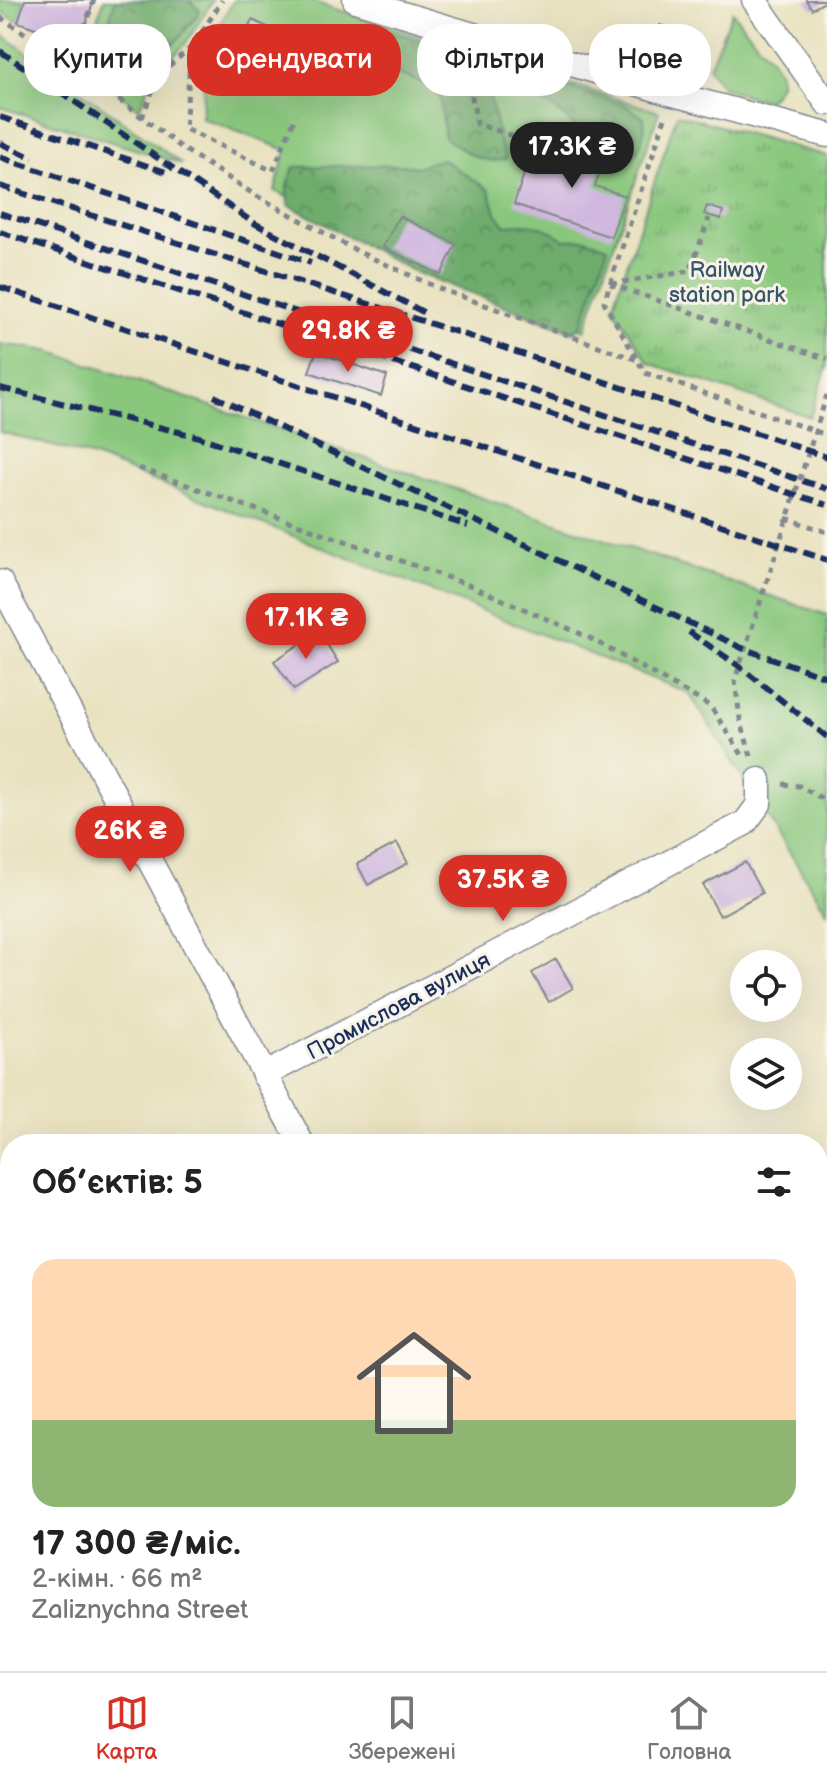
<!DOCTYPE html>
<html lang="uk">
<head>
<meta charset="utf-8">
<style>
  :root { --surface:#fff; --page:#f6f6f6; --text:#222; --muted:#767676; --line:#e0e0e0; --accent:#d93025 }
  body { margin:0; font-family:"Balsamiq Sans",sans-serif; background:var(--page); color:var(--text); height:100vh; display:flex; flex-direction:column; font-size:30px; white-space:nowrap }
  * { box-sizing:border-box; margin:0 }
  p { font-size:26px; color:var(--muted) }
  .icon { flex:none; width:44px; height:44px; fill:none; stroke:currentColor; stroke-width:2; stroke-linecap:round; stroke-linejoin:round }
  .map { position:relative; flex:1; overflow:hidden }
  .drawer { position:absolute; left:0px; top:1134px; width:828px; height:538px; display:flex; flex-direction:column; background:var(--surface); border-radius:32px 32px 0 0; box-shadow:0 8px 32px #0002 }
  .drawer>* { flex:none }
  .banner { position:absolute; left:24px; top:24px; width:780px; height:72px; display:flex; gap:16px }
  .fabs { position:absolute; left:730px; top:950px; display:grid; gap:16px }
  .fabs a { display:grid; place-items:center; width:72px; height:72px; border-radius:50%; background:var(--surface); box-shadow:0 8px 32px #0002; font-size:40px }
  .price { position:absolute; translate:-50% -68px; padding:0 18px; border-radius:28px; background:var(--accent); color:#fff; font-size:26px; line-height:52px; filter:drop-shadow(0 2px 4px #0008) }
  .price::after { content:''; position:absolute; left:50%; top:48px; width:24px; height:18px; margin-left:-12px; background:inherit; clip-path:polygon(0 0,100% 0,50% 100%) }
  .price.selected { background:#222; color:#fff }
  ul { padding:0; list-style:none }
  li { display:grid; align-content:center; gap:16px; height:424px; padding:0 32px }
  li span { display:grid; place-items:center; height:248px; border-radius:24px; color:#555 }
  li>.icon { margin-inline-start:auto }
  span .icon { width:144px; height:144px; fill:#fffc; stroke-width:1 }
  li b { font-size:34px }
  h2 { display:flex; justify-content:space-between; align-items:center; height:96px; padding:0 32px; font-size:34px }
  .chip { padding:0 28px; border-radius:32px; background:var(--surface); box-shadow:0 8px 32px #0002; font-size:28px; line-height:72px }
  .chip.selected { background:var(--accent); color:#fff }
  .tab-bar { display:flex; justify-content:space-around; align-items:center; height:112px; border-top:2px solid var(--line); background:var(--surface); font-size:22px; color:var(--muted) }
  .tab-bar a { display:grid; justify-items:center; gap:4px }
  .tab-bar .selected { color:var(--accent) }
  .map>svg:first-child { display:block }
  .grass { fill:#89c77d; stroke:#527b6e; stroke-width:2 }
  .forest { fill:url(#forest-crowns); stroke:#446e65; stroke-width:2 }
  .park { fill:url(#park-tufts); stroke:#527b6e; stroke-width:2 }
  .garden { fill:url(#garden-dots); stroke:#527b6e; stroke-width:2 }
  .building { fill:#d0b7df }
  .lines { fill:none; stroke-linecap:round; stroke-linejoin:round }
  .minor-casing { stroke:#82888f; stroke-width:27 }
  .tertiary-casing { stroke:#82888f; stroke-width:33 }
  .path { stroke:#82888f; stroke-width:5; stroke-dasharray:6 6; stroke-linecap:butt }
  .minor { stroke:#fff; stroke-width:24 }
  .tertiary { stroke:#fff; stroke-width:30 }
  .rail { stroke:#1b2f5e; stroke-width:6; stroke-dasharray:12 6; stroke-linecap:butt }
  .labels { text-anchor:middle; stroke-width:6; stroke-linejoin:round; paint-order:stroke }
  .park-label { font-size:22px; fill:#365566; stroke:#f7f3e8 }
  .street-label { font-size:22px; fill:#1b2f5e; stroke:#f7f3e8 }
</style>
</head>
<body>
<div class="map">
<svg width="827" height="1671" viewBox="0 0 827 1671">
  <defs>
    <pattern id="forest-crowns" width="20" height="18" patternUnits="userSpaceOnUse" patternTransform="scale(2)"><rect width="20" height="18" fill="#6eac6c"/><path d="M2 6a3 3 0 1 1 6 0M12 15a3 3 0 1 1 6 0" fill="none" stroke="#5a8c5c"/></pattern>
    <pattern id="park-tufts" width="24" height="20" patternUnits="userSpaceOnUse" patternTransform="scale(2)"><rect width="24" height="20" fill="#89c77d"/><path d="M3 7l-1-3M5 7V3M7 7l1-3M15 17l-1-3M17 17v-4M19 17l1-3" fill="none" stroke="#6fa26a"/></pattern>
    <pattern id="garden-dots" width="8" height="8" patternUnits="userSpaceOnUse" patternTransform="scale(2)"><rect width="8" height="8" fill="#89c77d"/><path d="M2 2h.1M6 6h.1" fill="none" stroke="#6fa26a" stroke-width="1.8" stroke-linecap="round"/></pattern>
  </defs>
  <rect width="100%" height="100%" fill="#f7f3e8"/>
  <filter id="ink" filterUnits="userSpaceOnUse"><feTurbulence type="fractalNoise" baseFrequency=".0125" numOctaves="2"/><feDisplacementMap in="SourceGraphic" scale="16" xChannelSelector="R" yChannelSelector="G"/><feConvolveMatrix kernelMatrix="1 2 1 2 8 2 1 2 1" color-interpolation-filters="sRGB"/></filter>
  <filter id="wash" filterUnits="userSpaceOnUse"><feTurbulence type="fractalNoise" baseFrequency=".006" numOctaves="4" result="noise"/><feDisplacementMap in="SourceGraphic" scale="32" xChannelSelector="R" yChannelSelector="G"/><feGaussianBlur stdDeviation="1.8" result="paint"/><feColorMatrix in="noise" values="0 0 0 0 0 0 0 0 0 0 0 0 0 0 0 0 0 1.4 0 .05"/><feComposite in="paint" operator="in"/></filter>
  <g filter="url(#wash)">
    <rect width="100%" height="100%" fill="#e9e2c0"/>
    <!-- grass -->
    <g class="grass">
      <polygon points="0,0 25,0 18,22 0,11"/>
      <polygon points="104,0 213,0 185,44 153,76 139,109 89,68 86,49"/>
      <polygon points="234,0 307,0 659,112 585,330 441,275 275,191 286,150 202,118 206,48"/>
      <path d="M732 12C742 24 751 36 761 47 779 66 791 80 768 100L754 98 722 87 709 67Z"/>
      <polygon points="0,33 182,164 0,107"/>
      <polygon points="0,344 49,351 827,615 827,912 689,693 94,457 0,432"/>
    </g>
    <!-- forest -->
    <g class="forest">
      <path d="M115 0H189L200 11C186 32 173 48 150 59L112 43 107 28Z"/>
      <path d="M375 30 400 34 625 105 644 118C646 134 641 148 630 160L590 139 550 105 526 96 499 91 489 92 500 143 506 159C483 166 465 151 445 138 443 129 442 105 440 99 432 81 376 67 358 62L357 51 362 32Z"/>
      <path d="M442 159 489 190 496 213 505 225C532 223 543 224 565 240L586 239 608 247 582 325 574 332 417 273 288 205 287 186 294 167 400 165 418 167Z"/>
    </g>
    <!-- park -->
    <polygon class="park" points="677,114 827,156 827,367 810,417 649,363 613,307"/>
    <!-- garden -->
    <polygon class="garden" points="228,1662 494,1662 499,1671 228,1671"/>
    <g id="blocks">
      <!-- building -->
      <g class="building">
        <polygon points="25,0 94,0 79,43 18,22"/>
        <polygon points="806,0 827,0 827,1 812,9"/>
        <polygon points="252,20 299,41 279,86 232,64"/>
        <polygon points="660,25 689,36 679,64 650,54"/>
        <circle cx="329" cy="55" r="18"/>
        <polygon points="565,137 607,151 595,186 625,196 611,237 514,204 528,162 554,171"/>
        <polygon points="707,206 723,211 721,219 704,214"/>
        <polygon points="399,216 456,244 441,275 383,247"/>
        <polygon points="316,352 387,376 381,396 309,372"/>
        <polygon points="319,632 338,662 294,690 274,661"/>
        <polygon points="397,843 408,863 368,885 357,864"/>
        <polygon points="745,862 762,893 720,916 703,885"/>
        <polygon points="556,959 573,988 549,1002 532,973"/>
      </g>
    </g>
  </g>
  <g filter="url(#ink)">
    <use href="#blocks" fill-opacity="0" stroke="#82888f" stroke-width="2"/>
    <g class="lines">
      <defs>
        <g id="minor">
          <polyline points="355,0 673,94 827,135"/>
          <polyline points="754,0 827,103"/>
          <polyline points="0,582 302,1144"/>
          <polyline points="264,1075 745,823 759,804 759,780"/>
          <polyline points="818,1382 827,1376"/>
        </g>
        <g id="tertiary">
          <polyline points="0,1408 10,1405"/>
          <polyline points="562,1662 567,1671"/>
        </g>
      </defs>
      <!-- minor casing -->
      <use href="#minor" class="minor-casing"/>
      <!-- tertiary casing -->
      <use href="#tertiary" class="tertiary-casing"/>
      <!-- path -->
      <g class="path">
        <polyline points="94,0 79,43 83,72 182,148 255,195 359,252 438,288 637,360"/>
        <polyline points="0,17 82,71"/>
        <polyline points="191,47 185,129 273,171 296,115"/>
        <polyline points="465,60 477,124 555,150"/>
        <polyline points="142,118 159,74 194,45 222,0"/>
        <polyline points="665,118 604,302 645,373 827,435"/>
        <polyline points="610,284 827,359"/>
        <polyline points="611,284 690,271 709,218"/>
        <polyline points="139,468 469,585 588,637 710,706 745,759"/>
        <polyline points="786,518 827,532"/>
        <polyline points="751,756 740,719 735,680 827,395"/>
        <polyline points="783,784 799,786 827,801"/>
      </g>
      <!-- minor -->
      <use href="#minor" class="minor"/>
      <!-- tertiary -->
      <use href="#tertiary" class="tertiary"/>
      <!-- rail -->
      <g class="rail">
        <polyline points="0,51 254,223 425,313"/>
        <polyline points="0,117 169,173"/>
        <polyline points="0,143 33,158"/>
        <polyline points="0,157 311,263"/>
        <polyline points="0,186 466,335 827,457"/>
        <polyline points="0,213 827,489"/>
        <polyline points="0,232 827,505"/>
        <polyline points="0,287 827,560"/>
        <polyline points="0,388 199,437 468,526"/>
        <polyline points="214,396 744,649 827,677"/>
        <polyline points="689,632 739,666 827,737"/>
      </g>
    </g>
  </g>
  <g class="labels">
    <!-- park labels -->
    <g class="park-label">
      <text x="727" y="277">Railway<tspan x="727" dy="25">station park</tspan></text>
    </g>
    <!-- street labels -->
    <g class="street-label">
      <text transform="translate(398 1005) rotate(-28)" y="8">Промислова вулиця</text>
    </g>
  </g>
</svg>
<div class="fabs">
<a><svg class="icon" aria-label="locate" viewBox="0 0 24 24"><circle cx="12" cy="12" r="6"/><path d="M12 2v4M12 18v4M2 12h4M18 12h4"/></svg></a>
<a><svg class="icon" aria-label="layers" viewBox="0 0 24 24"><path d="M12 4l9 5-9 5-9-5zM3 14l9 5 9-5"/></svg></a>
</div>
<b class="price selected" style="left:572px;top:190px">17.3K ₴</b>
<b class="price" style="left:348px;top:374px">29.8K ₴</b>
<b class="price" style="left:306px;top:661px">17.1K ₴</b>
<b class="price" style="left:130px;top:874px">26K ₴</b>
<b class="price" style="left:503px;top:923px">37.5K ₴</b>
<div class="banner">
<a class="chip">Купити</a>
<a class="chip selected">Орендувати</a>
<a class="chip">Фільтри</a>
<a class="chip">Нове</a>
</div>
<section class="drawer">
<h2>Об’єктів: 5<svg class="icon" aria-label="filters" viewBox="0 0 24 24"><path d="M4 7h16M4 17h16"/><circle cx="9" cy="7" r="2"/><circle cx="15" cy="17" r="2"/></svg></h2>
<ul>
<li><span style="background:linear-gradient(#ffd9b3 65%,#8fb573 0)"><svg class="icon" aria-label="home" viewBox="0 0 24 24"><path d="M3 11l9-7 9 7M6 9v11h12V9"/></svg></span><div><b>17 300 ₴/міс.</b><p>2-кімн. · 66 m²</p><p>Zaliznychna Street</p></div></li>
</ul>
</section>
</div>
<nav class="tab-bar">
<a class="selected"><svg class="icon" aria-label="map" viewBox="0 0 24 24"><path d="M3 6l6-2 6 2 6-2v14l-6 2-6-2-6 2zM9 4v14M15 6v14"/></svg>Карта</a>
<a><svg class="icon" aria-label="saved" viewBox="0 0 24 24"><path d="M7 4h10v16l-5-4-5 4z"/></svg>Збережені</a>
<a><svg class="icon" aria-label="home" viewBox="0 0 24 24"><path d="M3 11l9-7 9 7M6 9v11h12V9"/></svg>Головна</a>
</nav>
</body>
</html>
